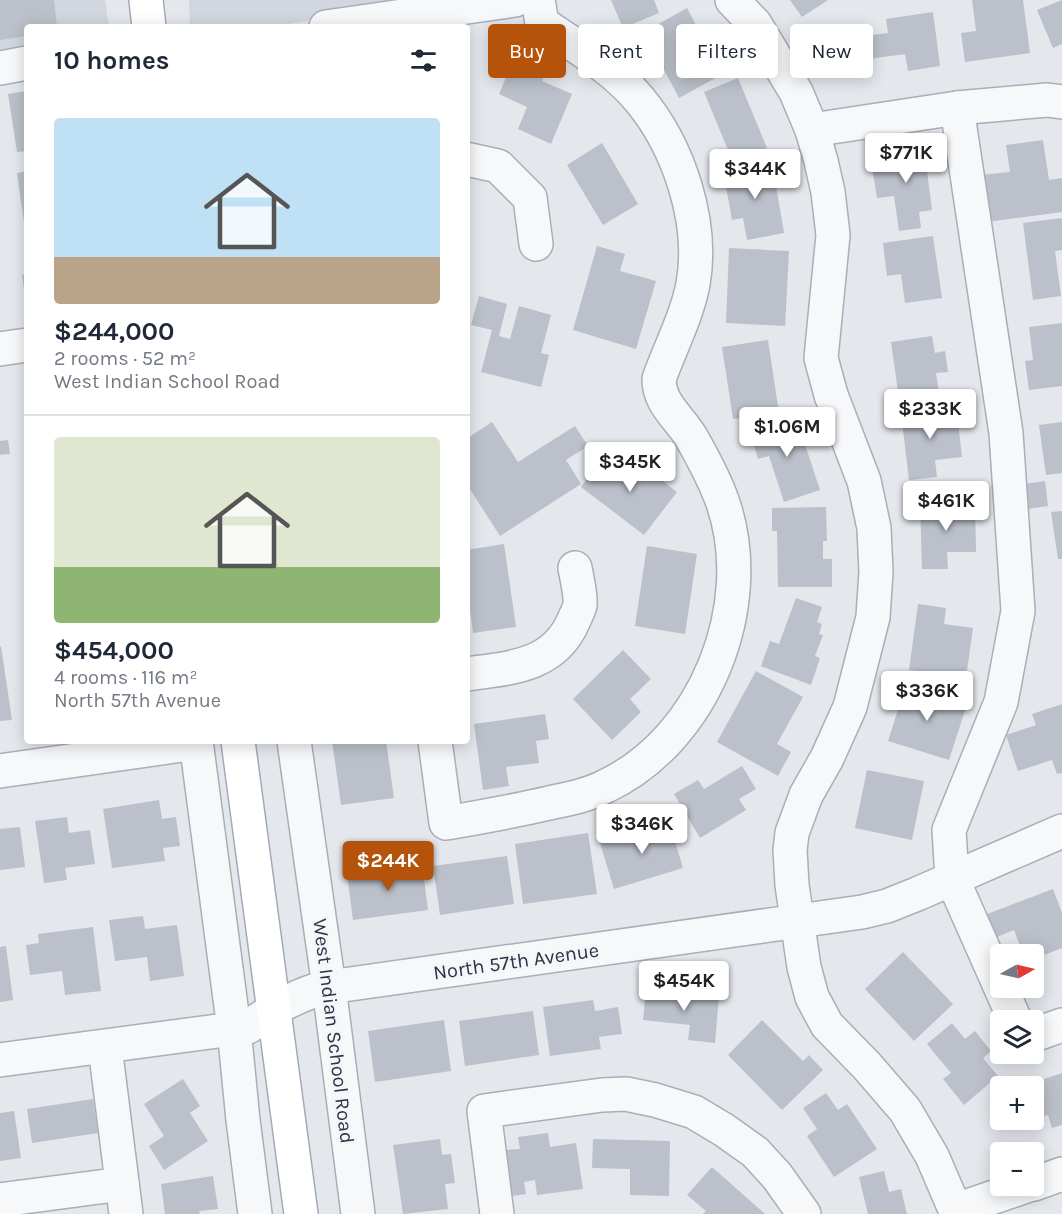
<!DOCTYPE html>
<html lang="en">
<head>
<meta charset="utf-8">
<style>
  :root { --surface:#fff; --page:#f2f2f3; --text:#1f2937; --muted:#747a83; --line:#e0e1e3; --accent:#b45309 }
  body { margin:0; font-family:Karla,sans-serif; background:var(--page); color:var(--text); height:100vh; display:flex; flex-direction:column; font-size:22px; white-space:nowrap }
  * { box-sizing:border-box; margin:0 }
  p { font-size:20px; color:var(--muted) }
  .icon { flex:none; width:33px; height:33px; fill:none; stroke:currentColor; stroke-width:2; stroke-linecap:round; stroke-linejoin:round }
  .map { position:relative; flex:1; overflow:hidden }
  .drawer { position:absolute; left:24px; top:24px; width:446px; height:720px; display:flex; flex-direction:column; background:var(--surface); border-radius:6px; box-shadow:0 3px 15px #0003 }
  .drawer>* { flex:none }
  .guide { position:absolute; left:488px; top:24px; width:484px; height:54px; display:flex; gap:12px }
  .needle { width:39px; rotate:82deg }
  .buttons { position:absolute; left:990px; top:944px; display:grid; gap:12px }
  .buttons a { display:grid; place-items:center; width:54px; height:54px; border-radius:6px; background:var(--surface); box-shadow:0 3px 15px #0003; font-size:30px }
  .price { position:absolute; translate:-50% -51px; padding:0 14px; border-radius:6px; background:#fff; color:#222; font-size:20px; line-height:39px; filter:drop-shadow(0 2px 3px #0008) }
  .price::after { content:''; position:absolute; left:50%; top:36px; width:18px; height:14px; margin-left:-9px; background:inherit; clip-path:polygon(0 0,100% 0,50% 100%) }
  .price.on { background:var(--accent); color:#fff }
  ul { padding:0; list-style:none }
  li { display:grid; align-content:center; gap:12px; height:318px; padding:0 30px }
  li+li { border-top:2px solid var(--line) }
  li span { display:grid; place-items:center; height:186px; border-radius:6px; color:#555 }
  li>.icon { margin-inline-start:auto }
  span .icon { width:108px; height:108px; fill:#fffc; stroke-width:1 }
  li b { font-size:26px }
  h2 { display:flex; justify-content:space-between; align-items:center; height:72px; padding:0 30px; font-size:26px }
  .tag { padding:0 21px; border-radius:6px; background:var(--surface); box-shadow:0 3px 15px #0003; font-size:21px; line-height:54px }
  .tag.on { background:var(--accent); color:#fff }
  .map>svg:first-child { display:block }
  .built { fill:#d2d6de }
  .building { fill:#bbc0ca }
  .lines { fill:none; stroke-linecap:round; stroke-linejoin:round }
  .minor-casing { stroke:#a9aeb7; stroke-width:36 }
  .major-casing { stroke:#a3abb8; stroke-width:36 }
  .minor { stroke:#f7f8fa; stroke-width:33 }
  .major { stroke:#fff; stroke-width:33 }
  .labels { text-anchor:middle; stroke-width:6; stroke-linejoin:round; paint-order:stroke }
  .street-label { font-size:20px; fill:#2b3445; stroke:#f4f6f9 }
</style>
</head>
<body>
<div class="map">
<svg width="1062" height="1214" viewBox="0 0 1062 1214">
  <rect width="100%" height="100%" fill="#e4e7ec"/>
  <!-- built -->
  <g class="built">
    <polygon points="0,0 105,0 109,27 27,27 27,77 0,81"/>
    <polygon points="189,0 459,0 265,27 190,27"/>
  </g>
  <!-- building -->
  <g class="building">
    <polygon points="0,0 54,0 57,27 27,27 27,36 0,40"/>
    <polygon points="611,0 654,0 659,13 623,28"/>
    <polygon points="790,0 828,0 802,17"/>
    <polygon points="972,0 1023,0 1030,53 965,62 961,33 976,31"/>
    <polygon points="1062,0 1062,44 1053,48 1037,10"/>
    <polygon points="687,8 712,55 731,45 741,64 679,98 644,32"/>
    <polygon points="933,12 940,66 908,71 905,54 861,60 858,37 888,33 886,19"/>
    <polygon points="513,61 545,74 542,81 572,94 551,144 518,129 527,107 499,94"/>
    <polygon points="738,78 767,148 733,162 704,92"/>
    <polygon points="27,91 27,151 17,152 8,94"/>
    <polygon points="923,139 932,210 919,212 921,228 899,231 894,196 877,198 872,166 901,162 898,142"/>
    <polygon points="1043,140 1049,180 1062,178 1062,212 987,222 981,175 1010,172 1006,145"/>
    <polygon points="602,143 638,204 603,225 567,165"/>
    <polygon points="772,162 784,233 747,240 743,218 732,220 723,170"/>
    <polygon points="27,171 27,230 25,230 17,173"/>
    <polygon points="1062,218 1062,250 1055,251 1061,296 1033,300 1023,223"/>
    <polygon points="933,236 942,298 905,303 901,274 887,276 883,243"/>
    <polygon points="597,246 625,254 620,271 656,281 636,349 573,330"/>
    <polygon points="729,248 789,251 785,326 726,323"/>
    <polygon points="27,274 27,304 26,304 22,275"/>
    <polygon points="479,296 507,304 499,336 510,339 519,306 551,315 541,353 549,355 541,387 481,372 492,330 471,325"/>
    <polygon points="1062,323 1062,386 1029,390 1025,361 1033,360 1029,327"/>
    <polygon points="932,336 935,353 945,351 948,372 936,373 940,400 900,406 891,342"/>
    <polygon points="768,340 779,413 733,419 722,347"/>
    <polygon points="956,406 962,457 935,460 937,477 909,480 901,413"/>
    <polygon points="796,417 820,490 784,502 769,456 758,459 750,433"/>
    <polygon points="492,422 518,462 575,426 588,446 566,460 581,484 500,536 466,483 466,439"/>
    <polygon points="1062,422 1062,473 1046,475 1039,425"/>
    <polygon points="8,440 10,454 0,455 0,441"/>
    <polygon points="605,455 633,477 642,465 677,492 644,535 581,487"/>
    <polygon points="1045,481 1048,506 1027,509 1024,484"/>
    <polygon points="975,502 976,552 947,552 948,569 922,569 920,503"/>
    <polygon points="826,507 827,541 823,541 823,559 832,559 832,587 778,587 777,531 772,531 772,508"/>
    <polygon points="1062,511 1062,559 1058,559 1051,512"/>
    <polygon points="504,544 516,627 473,633 469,600 466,600 466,550"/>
    <polygon points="647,546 697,554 685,634 635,626"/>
    <polygon points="796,598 822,607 817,622 822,624 819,634 823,635 815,656 820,658 811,685 761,666 770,641 779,644"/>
    <polygon points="918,604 946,608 944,624 973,628 966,678 909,670"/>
    <polygon points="1,646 12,720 0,721 0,647"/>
    <polygon points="623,650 651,679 630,699 641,712 612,740 573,699"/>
    <polygon points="756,671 803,697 777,744 791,752 778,776 717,742"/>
    <polygon points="906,685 967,704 949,760 888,741"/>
    <polygon points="1062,704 1062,773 1057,774 1052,760 1018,771 1006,735 1036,725 1032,714"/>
    <polygon points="545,714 549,739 536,741 539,763 506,767 509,786 483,790 474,724"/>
    <polygon points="332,741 386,741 394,798 341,805"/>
    <polygon points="742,766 756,789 739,799 746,810 700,838 674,794 698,780 704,789"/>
    <polygon points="867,770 924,781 912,840 855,828"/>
    <polygon points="159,800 162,819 176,817 180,846 163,848 165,861 112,868 103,809"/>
    <polygon points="67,817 69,833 90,830 95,864 65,868 67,880 44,883 35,821"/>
    <polygon points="669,821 683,868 614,889 600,843"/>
    <polygon points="20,827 25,867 0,870 0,829"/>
    <polygon points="588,833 597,894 523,904 515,844"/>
    <polygon points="507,856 514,904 440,915 433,866"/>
    <polygon points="422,863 428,910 353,920 347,874"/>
    <polygon points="1053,889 1062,913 1062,948 1034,959 1034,954 1023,954 1014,930 992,939 982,916"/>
    <polygon points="143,916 145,929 177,925 184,976 150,981 147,957 115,961 109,920"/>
    <polygon points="93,927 101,991 65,995 62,971 30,975 26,945 39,943 38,934"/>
    <polygon points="6,946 13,1000 0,1002 0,947"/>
    <polygon points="903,952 953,1004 914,1041 865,989"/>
    <polygon points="646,989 719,996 715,1043 688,1040 690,1025 643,1020"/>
    <polygon points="593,1000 595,1011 618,1007 622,1034 599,1037 601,1049 550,1056 543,1007"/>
    <polygon points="533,1011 539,1055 465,1066 459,1021"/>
    <polygon points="444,1020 451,1071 375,1082 368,1031"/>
    <polygon points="762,1020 803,1061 809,1055 823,1070 782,1110 728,1055"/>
    <polygon points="952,1023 965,1039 975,1031 991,1051 983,1058 998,1076 964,1105 943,1079 951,1073 927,1044"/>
    <polygon points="1062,1073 1062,1125 1052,1128 1048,1115 1016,1125 1014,1119 1034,1119 1034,1086 1023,1086"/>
    <polygon points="183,1079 200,1106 190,1113 208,1141 164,1170 149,1146 164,1136 144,1104"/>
    <polygon points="826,1093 838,1110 847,1104 877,1149 834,1177 807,1136 817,1129 803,1108"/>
    <polygon points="93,1099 98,1133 32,1143 27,1109"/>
    <polygon points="14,1111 21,1158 0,1161 0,1113"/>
    <polygon points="548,1133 550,1147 576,1143 583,1189 537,1195 535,1180 524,1182 526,1194 512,1196 506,1150 520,1149 518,1137"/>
    <polygon points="440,1139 442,1155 451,1154 455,1183 445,1184 448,1209 403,1214 393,1145"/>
    <polygon points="593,1139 670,1141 669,1196 630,1195 630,1169 592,1168"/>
    <polygon points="712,1167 765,1214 703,1214 706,1211 687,1195"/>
    <polygon points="884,1171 889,1192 901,1189 907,1214 868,1214 859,1177"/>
    <polygon points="213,1176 218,1209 199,1211 200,1214 165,1214 161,1184"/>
  </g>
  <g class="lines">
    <defs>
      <g id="minor">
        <polyline points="732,0 755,24 796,92 812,130 821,161 828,192 833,235 821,358 831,395 864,481 874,528 876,572 873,617 850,707 827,758 806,795 792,833 790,850 792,885 804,967 812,997 827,1025 867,1066 905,1110 932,1156 957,1214"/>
        <polyline points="326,27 515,0"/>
        <polyline points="0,68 27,63"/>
        <polyline points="957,108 1006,433 1018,611 1001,702 949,830 952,878 1015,1020"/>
        <polyline points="812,130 957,108 1047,100 1062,102"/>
        <polyline points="466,159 498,166 530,198 536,244"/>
        <polyline points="0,349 27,345"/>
        <path d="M466 674C509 668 553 667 573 622 575 617 579 610 580 605 581 594 577 579 575 568"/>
        <polyline points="196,741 234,1029 243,1120 255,1214"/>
        <polyline points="294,741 329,987 358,1214"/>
        <path d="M435 741 446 823C481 817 515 811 549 803 568 799 589 795 606 786 705 739 758 606 723 503 715 480 703 458 691 437 679 417 659 404 659 379 670 348 687 316 693 284 704 222 679 147 639 99 613 68 575 46 542 23L538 0"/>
        <polyline points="0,771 196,743"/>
        <polyline points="1034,1035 1062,1025"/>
        <polyline points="105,1047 126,1214"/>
        <path d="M0 1060 248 1027C273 1009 299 993 329 987L862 912 887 906 917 894 1062 831"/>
        <polyline points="1034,1184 1062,1174"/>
        <polyline points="0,1200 122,1184"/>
        <polyline points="956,1210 1029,1185"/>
        <polyline points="497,1214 484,1111 602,1095 626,1094 655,1100 694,1112 724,1130 755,1152 777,1176 804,1214"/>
      </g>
      <g id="major">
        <polyline points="146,0 149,27"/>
        <polyline points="238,741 301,1214"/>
      </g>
    </defs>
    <!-- minor casing -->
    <use href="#minor" class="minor-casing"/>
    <!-- major casing -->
    <use href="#major" class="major-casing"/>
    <!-- minor -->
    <use href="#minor" class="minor"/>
    <!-- major -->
    <use href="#major" class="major"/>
  </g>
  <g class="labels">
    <!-- street labels -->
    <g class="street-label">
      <text transform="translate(516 961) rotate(-8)" y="7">North 57th Avenue</text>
      <text transform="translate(334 1031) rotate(83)" y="7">West Indian School Road</text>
    </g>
  </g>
</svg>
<div class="buttons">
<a><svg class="needle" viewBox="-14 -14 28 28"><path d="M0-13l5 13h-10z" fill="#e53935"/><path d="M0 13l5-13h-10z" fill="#747a83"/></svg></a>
<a><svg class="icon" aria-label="layers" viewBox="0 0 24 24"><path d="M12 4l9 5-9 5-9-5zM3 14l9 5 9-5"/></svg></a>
<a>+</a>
<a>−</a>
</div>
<b class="price" style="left:906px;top:184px">$771K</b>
<b class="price" style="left:755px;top:200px">$344K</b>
<b class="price" style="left:930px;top:440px">$233K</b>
<b class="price" style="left:787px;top:458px">$1.06M</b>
<b class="price" style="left:630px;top:493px">$345K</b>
<b class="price" style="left:946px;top:532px">$461K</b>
<b class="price" style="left:927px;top:722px">$336K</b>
<b class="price" style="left:642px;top:855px">$346K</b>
<b class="price on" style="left:388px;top:892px">$244K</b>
<b class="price" style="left:684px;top:1012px">$454K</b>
<div class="guide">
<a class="tag on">Buy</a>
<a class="tag">Rent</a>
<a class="tag">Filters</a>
<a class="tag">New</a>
</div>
<section class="drawer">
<h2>10 homes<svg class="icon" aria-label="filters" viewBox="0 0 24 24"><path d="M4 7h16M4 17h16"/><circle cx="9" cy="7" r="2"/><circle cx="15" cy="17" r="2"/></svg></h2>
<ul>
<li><span style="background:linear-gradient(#bfe0f5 75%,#b9a48a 0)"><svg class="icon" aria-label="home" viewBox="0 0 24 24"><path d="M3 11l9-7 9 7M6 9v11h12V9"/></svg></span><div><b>$244,000</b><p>2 rooms · 52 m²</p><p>West Indian School Road</p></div></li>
<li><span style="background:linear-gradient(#dfe7d0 70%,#8fb573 0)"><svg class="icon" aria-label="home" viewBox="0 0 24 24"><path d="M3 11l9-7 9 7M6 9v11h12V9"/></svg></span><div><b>$454,000</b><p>4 rooms · 116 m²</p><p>North 57th Avenue</p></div></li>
</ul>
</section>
</div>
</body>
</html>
